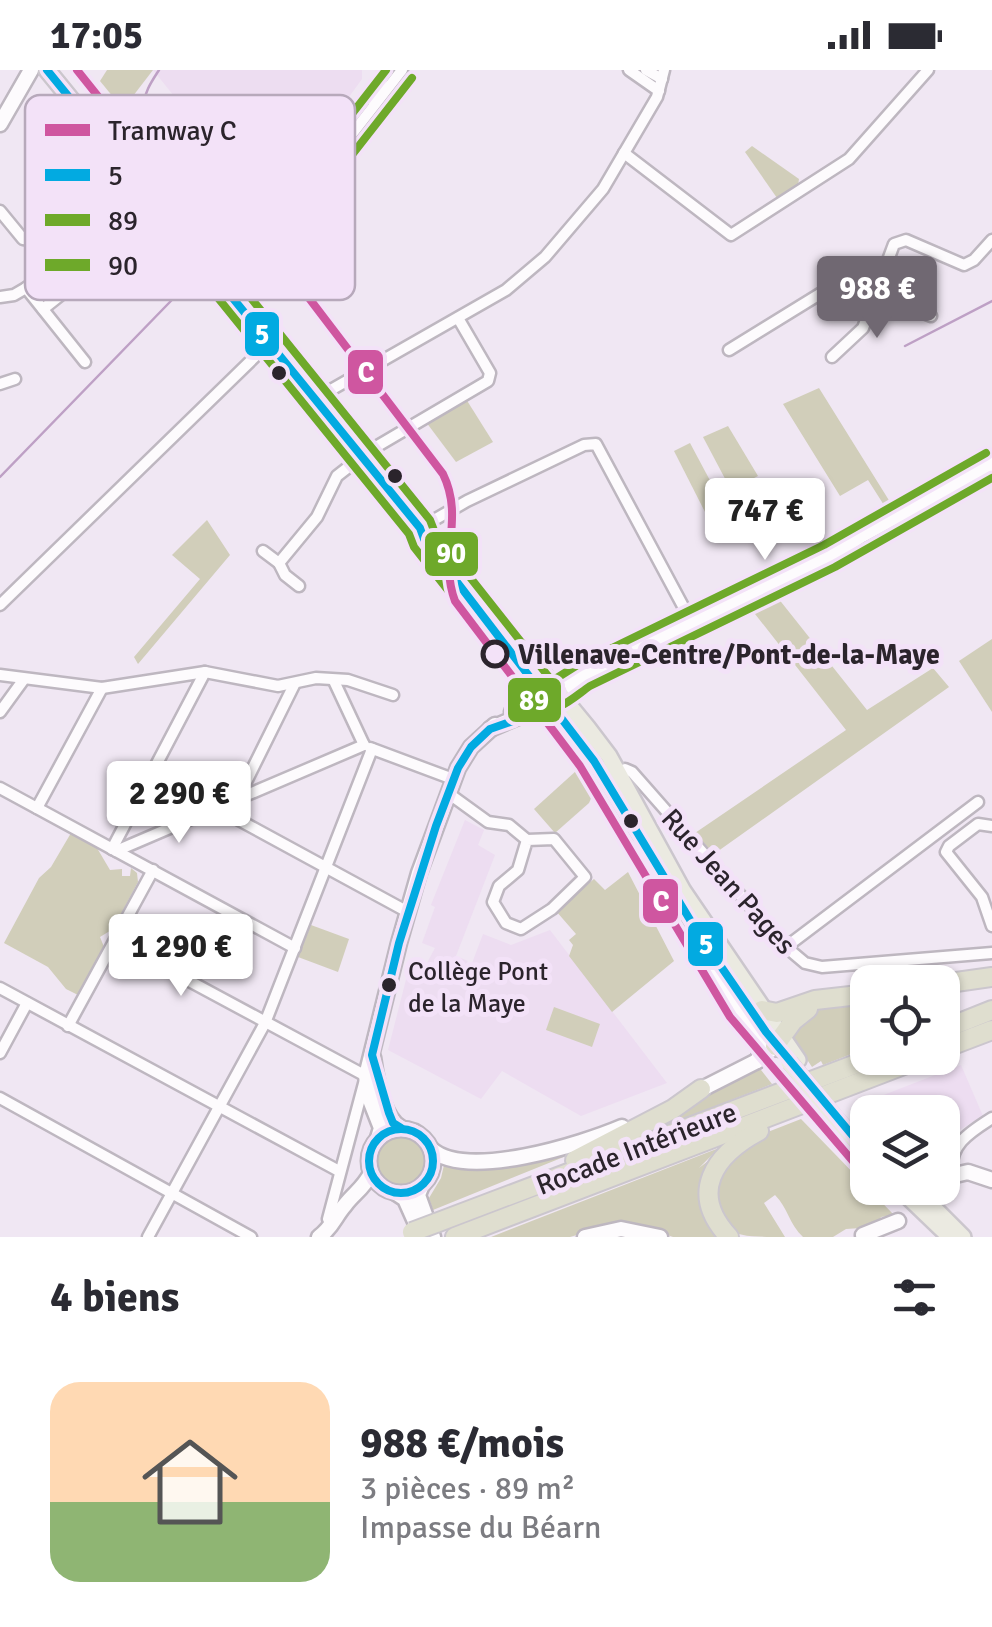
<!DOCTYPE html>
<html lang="fr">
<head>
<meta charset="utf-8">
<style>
  :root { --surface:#fff; --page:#f7f7f7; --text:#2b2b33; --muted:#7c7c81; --line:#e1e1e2; --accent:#706872 }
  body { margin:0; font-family:Signika,sans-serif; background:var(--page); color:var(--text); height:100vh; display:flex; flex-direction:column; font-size:38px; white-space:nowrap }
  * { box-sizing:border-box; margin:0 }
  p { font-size:32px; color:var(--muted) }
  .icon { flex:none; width:55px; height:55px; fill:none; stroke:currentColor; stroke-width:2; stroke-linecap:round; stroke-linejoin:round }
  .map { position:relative; height:1167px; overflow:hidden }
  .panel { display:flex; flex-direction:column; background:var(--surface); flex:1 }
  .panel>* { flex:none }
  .buttons { position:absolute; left:850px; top:895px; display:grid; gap:20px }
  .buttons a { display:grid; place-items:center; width:110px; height:110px; border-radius:20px; background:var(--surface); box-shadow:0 2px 8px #0004; font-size:50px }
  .price { position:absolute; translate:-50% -85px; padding:0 22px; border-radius:10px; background:#fff; color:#222; font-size:32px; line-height:65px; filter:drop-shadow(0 2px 5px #0008) }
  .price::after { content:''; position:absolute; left:50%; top:60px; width:30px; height:22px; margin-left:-15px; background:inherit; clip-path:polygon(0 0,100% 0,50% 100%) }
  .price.active { background:var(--accent); color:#fff }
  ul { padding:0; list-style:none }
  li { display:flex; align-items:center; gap:30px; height:250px; padding:0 50px }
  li+li { border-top:2px solid var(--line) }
  li span { display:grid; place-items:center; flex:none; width:280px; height:200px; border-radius:30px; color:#555 }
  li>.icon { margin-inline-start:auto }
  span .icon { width:120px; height:120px; fill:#fffc; stroke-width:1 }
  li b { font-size:42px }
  h2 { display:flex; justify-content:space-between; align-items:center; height:120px; padding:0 50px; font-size:42px }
  .status { display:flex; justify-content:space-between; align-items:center; height:70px; padding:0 50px; background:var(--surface); direction:ltr }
  .status svg { height:28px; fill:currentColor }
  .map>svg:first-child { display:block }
  .built { fill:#edddf1 }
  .green { fill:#d1ceba }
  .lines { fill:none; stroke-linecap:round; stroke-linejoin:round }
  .stream { stroke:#bea0c5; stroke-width:2.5 }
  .street-casing { stroke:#beb7c0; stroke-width:15 }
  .secondary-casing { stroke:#beb7c0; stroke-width:19 }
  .primary-casing { stroke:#cbc6cd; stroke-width:20 }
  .highway-casing { stroke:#cbc6cd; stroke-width:22 }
  .street { stroke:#fdfbfd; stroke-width:10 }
  .secondary { stroke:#fdfbfd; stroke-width:14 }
  .primary { stroke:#ebeae1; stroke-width:15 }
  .highway { stroke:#dfdecf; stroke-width:18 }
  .primary-bridge-casing { stroke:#cbc6cd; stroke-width:20; stroke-linecap:butt }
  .highway-bridge-casing { stroke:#cbc6cd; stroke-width:22; stroke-linecap:butt }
  .primary-bridge { stroke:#ebeae1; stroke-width:15 }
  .highway-bridge { stroke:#dfdecf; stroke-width:18 }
  .bus-1-casing { stroke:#f3e2f8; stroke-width:15 }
  .bus-2-casing { stroke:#f3e2f8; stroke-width:15 }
  .bus-3-casing { stroke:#f3e2f8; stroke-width:15 }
  .bus-1 { stroke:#02aae1; stroke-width:8 }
  .bus-2 { stroke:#6ea92a; stroke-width:8 }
  .bus-3 { stroke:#6ea92a; stroke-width:8 }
  .tram-1-casing { stroke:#f3e2f8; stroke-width:15 }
  .tram-1 { stroke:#cf56a0; stroke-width:8 }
  .bus-dot { fill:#2b242c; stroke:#f3e2f8; stroke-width:4 }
  .stop-dot { fill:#f3e2f8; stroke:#2b242c; stroke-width:5 }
  .labels { text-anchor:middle; stroke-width:10; stroke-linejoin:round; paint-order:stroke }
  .bus-label { font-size:26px; fill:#2b242c; stroke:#f3e2f8; text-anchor:start }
  .stop-label { font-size:28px; font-weight:bold; fill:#2b242c; stroke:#f3e2f8; text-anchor:start }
  .street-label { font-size:28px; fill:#2b242c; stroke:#f3e2f8 }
  .key { fill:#f3e2f8; stroke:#b7a9bb; stroke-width:2.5 }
  .key-label { font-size:28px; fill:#2b242c }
  .line-badge { stroke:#f3e2f8; stroke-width:4 }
  .badge-label { font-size:28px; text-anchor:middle; font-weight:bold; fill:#fff }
</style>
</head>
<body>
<div class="status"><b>17:05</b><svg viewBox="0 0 49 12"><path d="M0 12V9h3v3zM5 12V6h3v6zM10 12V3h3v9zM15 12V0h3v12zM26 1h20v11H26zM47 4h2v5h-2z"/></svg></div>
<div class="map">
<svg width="992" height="1167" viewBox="0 0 992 1167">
  <rect width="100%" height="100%" fill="#f0e7f3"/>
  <!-- built -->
  <g class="built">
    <polygon points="153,0 362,0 362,9 285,115 273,123 275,128 266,140"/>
    <polygon points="465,750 484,760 478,775 495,785 456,886 468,891 456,908 427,893 435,878 422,873 435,837 431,835"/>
    <polygon points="550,860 667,1013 581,1046 502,1001 481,1029 388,980 411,890 463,917 483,864 511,875"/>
    <polygon points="961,995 983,1046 946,1068 943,1075 942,1042 879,1042 868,1031"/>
  </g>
  <!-- green -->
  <g class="green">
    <polygon points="107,0 153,0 123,39 100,11"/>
    <polygon points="752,76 799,109 798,115 777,128 745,82"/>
    <polygon points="819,318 895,440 889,443 868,410 840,426 783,334"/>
    <polygon points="466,329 493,372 456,392 426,352"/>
    <polygon points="728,356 758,406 731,420 703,367"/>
    <polygon points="690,373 722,433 705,442 674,381"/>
    <polygon points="207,450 230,485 138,594 134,587 200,509 172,485"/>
    <polygon points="774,523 867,640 933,598 949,617 714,784 695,763 846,660 748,535"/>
    <polygon points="992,569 992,642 959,591"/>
    <polygon points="576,701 592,726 589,733 555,763 534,739"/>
    <polygon points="71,763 97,778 110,800 122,799 122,806 130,806 131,798 137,803 138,812 113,859 100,867 104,877 78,925 66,919 48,897 4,873 39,808 51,797"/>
    <polygon points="628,802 674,891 612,942 569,886 573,875 569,870 576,864 556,841 594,809 605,820"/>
    <polygon points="311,855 349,869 338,902 298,887"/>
    <path d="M867 929V978L823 995 821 991 812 997 790 964C819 934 827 936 867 929Z"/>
    <polygon points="554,937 600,954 592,977 546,960"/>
    <polygon points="751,1000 761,1000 772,1014 621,1073"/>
    <path d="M801 1049 894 1145 881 1147 876 1157 846 1159 833 1167H803C789 1154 788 1138 775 1125L764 1133 785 1167C729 1167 714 1167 718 1105L755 1067Z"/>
    <circle cx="400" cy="1091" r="28"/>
    <polygon points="719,1078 699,1098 721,1081 709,1098 723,1167 673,1167 653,1160 614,1154 570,1167 491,1167"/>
    <polygon points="581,1080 433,1140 429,1128 441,1108 444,1095 460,1098"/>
  </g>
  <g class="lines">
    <!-- stream -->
    <g class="stream">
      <path d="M159 0C152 11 144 22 144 36 145 62 211 134 230 157"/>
      <polyline points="905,276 992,231"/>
      <polyline points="0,407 200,201"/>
    </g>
    <defs>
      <g id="street">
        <polyline points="629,0 659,21"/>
        <polyline points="646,0 662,9"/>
        <polyline points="373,31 386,0"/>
        <polyline points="624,83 731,165 849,89 928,0"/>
        <polyline points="0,141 23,169 39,171 56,194"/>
        <polyline points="224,215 266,174 402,0"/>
        <polyline points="26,218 56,194 73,215"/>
        <polyline points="0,227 14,225 26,218 85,292"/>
        <polyline points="43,239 97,196"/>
        <polyline points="729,280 836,214 875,224 931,246"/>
        <polyline points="832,287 863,258 894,174 906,170 964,195 974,190 992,170"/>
        <polyline points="0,314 15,309"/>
        <polyline points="315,329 506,220 545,187 603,119 657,27 664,0"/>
        <polyline points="420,458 467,431 584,375 596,374 692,553"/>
        <polyline points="263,481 279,493 317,447 337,406 369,381 488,311 490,303 458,248"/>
        <polyline points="279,493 285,505 299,516"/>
        <polyline points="0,535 269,273"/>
        <polyline points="0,605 102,618 205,602 278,616 316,608 348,610 393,625"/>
        <polyline points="334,611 364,675"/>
        <polyline points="0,642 24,609"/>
        <polyline points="370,678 453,709"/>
        <polyline points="618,702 625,699 632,702 786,877 805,893 822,897 992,883"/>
        <polyline points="0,718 295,878"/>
        <polyline points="448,723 488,752 509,755 527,770 518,800 499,816 493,832 506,853 521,859 552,839 585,807 554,769 527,770"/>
        <polyline points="237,730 294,615"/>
        <polyline points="227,734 237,749 408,842"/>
        <polyline points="37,738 102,618"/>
        <polyline points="992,756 978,754 949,776 946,782 982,827 992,856"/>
        <polyline points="112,779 205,602"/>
        <polyline points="116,781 364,675"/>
        <polyline points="115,871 366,1006 328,1149"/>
        <polyline points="786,877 978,732"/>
        <polyline points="0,918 339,1101"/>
        <polyline points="68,956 153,800"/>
        <polyline points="0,983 27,933"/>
        <polyline points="0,1028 251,1167"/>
        <path d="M952 1104C948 1075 970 1062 992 1048"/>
        <polyline points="148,1167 265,953 372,679"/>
      </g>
      <g id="secondary">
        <polyline points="0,54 31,0"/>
        <polyline points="512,642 542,620 553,621"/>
        <polyline points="490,659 525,644 584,605 830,486 862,465 992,394"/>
        <polyline points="711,889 724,914 761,971 763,979 757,991"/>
        <path d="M373 987C376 1009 382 1047 401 1058"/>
        <polyline points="696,1022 757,991 775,976 780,979"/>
        <circle cx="401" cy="1091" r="32"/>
        <polyline points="378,1068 381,1058 370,1030 366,1006 399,873 419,803 458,698 471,677 495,655"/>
        <path d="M431 1079C466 1111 582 1074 622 1057"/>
        <polyline points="942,1108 968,1102 992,1110"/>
        <polyline points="422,1115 418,1125 433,1167"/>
        <polyline points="928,1121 931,1118"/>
        <polyline points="396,1123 405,1129 422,1167"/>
        <polyline points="863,1165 898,1151"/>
        <path d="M319 1167C332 1158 335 1146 345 1135 354 1123 364 1118 371 1103"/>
        <polyline points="585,1167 621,1159 660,1167"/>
      </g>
      <g id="primary">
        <polyline points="47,0 420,458 428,464 587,657 609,686 683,821 798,990"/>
        <path d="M506 573C553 633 602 696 639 763"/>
        <polyline points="672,822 720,895"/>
        <polyline points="836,1050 868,1085"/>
        <polyline points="899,1118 950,1167"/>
        <polyline points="914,1118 963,1167"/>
      </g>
      <g id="highway">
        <polyline points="942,914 992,907"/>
        <polyline points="762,940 777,943 815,930 868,924"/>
        <polyline points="942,960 992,940"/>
        <polyline points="775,976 793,951 808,939"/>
        <polyline points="942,979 992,960"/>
        <polyline points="575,1090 673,1039 701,1019"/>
        <polyline points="436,1153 872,988"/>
        <polyline points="455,1167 922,988"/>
        <path d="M729 1167C688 1123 714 1085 759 1061"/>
      </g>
    </defs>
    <!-- street casing -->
    <use href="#street" class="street-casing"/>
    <!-- secondary casing -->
    <use href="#secondary" class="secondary-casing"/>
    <!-- primary casing -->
    <use href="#primary" class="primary-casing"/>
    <!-- highway casing -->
    <use href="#highway" class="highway-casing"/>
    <!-- street -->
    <use href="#street" class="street"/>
    <!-- secondary -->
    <use href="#secondary" class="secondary"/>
    <!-- primary -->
    <use href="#primary" class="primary"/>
    <!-- highway -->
    <use href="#highway" class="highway"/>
    <defs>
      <polyline id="primary-bridge" points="789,993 836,1050"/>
      <polyline id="highway-bridge" points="412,1162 436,1153"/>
    </defs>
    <!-- primary-bridge casing -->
    <use href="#primary-bridge" class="primary-bridge-casing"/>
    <!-- highway-bridge casing -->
    <use href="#highway-bridge" class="highway-bridge-casing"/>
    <!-- primary-bridge -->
    <use href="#primary-bridge" class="primary-bridge"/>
    <!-- highway-bridge -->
    <use href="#highway-bridge" class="highway-bridge"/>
    <defs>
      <g id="bus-1">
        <polyline points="47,0 420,458 424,469 594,691 698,863 766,962 868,1084"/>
        <polyline points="401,1058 393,1053 389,1043 372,985 399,873 436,756 458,698 471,677 490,659 513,651 559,621"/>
        <circle cx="401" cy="1091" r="32"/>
      </g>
      <g id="bus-2">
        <path d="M214 223 409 464 414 477 539 636C556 646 575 626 590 616L835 497 992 408"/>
        <polyline points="233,224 276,182 412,8"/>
      </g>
      <g id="bus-3">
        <polyline points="215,206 257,166 386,0"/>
        <polyline points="234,207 430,450 435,463 552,611 579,594 824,475 986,383"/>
      </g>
    </defs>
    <!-- bus-1 casing -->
    <use href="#bus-1" class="bus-1-casing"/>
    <!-- bus-2 casing -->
    <use href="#bus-2" class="bus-2-casing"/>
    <!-- bus-3 casing -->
    <use href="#bus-3" class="bus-3-casing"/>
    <!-- bus-1 -->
    <use href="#bus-1" class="bus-1"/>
    <!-- bus-2 -->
    <use href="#bus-2" class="bus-2"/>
    <!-- bus-3 -->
    <use href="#bus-3" class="bus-3"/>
    <defs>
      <path id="tram-1" d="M77 0 197 150C229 175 268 188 299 215L443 404C465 449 438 486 455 531L580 696 730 947 868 1109"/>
    </defs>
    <!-- tram-1 casing -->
    <use href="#tram-1" class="tram-1-casing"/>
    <!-- tram-1 -->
    <use href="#tram-1" class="tram-1"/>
  </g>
  <!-- markers -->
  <g class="bus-dot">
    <circle cx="279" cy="303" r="9"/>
    <circle cx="395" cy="406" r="9"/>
    <circle cx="631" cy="751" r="9"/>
    <circle cx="389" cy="915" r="9"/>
  </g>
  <circle class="stop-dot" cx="495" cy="584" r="12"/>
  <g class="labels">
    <!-- bus labels -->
    <g class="bus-label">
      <text x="408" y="910">Collège Pont<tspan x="408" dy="32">de la Maye</tspan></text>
    </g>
    <!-- stop labels -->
    <g class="stop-label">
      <text x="518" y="594">Villenave-Centre/Pont-de-la-Maye</text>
    </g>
    <!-- street labels -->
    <g class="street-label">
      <text transform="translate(729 811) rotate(48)" y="10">Rue Jean Pages</text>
      <text transform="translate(636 1078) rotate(-21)" y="10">Rocade Intérieure</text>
    </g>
  </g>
  <!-- legend -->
  <rect x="25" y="25" width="330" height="205" rx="15" class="key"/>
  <rect x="45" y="54" width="45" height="12" fill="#cf56a0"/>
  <rect x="45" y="99" width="45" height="12" fill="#02aae1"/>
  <rect x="45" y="144" width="45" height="12" fill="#6ea92a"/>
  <rect x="45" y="189" width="45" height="12" fill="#6ea92a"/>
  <g class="key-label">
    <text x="108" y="70">Tramway C</text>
    <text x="108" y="115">5</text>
    <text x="108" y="160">89</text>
    <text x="108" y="205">90</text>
  </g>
  <g class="line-badge">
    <rect x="243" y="240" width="38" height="48" rx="10" fill="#02aae1"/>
    <rect x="346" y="278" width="39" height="48" rx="10" fill="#cf56a0"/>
    <rect x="423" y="460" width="57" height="48" rx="10" fill="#6ea92a"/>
    <rect x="506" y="606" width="57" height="48" rx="10" fill="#6ea92a"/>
    <rect x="641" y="807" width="39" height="48" rx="10" fill="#cf56a0"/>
    <rect x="686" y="850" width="39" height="48" rx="10" fill="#02aae1"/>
  </g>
  <g class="badge-label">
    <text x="262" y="274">5</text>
    <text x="366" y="312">C</text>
    <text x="451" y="493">90</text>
    <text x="534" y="640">89</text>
    <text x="661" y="841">C</text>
    <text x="706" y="884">5</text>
  </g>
</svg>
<div class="buttons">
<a><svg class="icon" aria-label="locate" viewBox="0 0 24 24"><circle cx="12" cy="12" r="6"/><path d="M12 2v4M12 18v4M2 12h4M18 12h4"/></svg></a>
<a><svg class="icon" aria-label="layers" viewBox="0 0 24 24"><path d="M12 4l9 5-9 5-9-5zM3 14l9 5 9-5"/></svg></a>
</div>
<b class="price active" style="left:877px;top:271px">988 €</b>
<b class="price" style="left:765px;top:493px">747 €</b>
<b class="price" style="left:179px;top:776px">2 290 €</b>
<b class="price" style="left:181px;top:929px">1 290 €</b>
</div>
<section class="panel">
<h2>4 biens<svg class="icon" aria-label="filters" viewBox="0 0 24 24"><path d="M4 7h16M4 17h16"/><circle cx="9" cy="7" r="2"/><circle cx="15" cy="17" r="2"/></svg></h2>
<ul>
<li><span style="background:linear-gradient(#ffd9b3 60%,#8fb573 0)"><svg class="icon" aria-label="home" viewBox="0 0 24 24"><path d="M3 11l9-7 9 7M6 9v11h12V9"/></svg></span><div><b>988 €/mois</b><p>3 pièces · 89 m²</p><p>Impasse du Béarn</p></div></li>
</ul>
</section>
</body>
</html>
